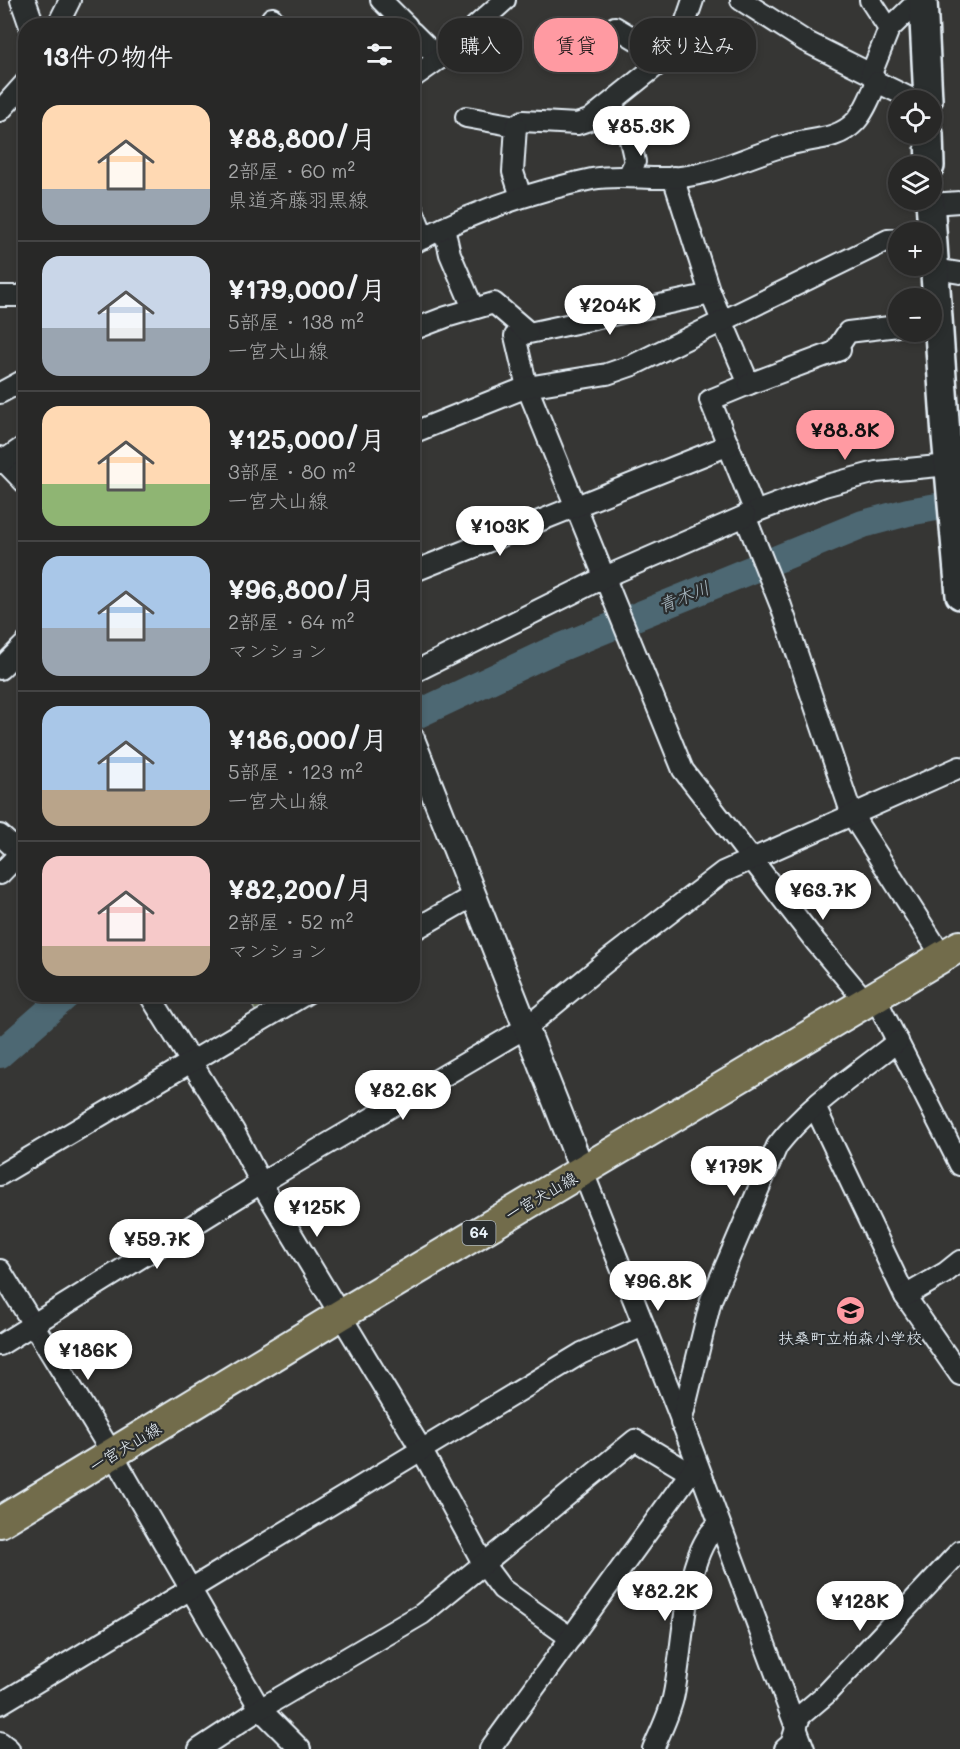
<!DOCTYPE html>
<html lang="ja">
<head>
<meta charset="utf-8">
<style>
  :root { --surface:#282827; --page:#30302f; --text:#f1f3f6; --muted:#a5a6a7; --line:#444; --accent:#ff9aa2 }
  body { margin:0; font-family:Mali,"Klee One",sans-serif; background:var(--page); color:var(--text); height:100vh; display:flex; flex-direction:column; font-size:22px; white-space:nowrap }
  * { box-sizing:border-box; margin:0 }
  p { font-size:20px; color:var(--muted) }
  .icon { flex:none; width:33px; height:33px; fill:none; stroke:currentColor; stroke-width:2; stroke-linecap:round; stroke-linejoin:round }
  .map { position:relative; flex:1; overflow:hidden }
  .panel { position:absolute; left:18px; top:18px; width:402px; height:984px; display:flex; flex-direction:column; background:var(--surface); border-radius:24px; box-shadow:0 3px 9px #0003,0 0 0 2px var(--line) }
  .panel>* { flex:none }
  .guide { position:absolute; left:438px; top:18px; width:432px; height:54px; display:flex; gap:12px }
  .buttons { position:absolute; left:888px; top:90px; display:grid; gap:12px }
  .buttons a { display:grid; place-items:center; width:54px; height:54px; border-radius:50%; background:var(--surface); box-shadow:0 3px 9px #0003,0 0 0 2px var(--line); font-size:30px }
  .price { position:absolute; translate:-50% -51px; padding:0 14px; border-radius:21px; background:#fff; color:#222; font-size:20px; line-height:39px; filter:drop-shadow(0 2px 3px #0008) }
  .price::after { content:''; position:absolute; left:50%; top:36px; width:18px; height:14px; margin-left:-9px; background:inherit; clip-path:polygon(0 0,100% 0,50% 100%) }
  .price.current { background:var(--accent); color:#111 }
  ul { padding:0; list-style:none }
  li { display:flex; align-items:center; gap:18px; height:150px; padding:0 24px }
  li+li { border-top:2px solid var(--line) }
  li span { display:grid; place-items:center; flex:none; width:168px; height:120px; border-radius:18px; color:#555 }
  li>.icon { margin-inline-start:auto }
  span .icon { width:72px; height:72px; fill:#fffc; stroke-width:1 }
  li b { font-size:26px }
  h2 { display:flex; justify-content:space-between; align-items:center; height:72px; padding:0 24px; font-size:26px }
  .tag { padding:0 21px; border-radius:24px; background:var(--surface); box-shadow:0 3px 9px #0003,0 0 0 2px var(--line); font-size:21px; line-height:54px }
  .tag.current { background:var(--accent); color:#111 }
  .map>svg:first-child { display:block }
  .park { fill:url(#park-crowns); stroke:#a6b0a6; stroke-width:1.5 }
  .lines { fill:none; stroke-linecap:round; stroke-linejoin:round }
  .river { stroke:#4e6873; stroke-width:28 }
  .minor-casing { stroke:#e8f1f8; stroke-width:24 }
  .tertiary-casing { stroke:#e8f1f8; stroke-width:28 }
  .secondary-casing { stroke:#e8f1f8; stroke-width:32 }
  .primary-casing { stroke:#e8f1f8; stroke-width:34 }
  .minor { stroke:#2a2d2e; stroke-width:20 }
  .tertiary { stroke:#2a2d2e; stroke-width:24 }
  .secondary { stroke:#2a2d2e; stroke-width:27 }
  .primary { stroke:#726c4b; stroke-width:30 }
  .labels { text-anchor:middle; stroke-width:4.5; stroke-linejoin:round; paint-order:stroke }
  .shield { fill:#2a2d2e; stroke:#afb6bb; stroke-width:1.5 }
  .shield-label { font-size:15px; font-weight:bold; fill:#e8f1f8 }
  .street-label { font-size:16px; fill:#e8f1f8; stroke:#2a2d2e }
  .poi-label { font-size:16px; fill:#e8f1f8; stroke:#2a2d2e }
  .water-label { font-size:18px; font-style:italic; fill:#aabac3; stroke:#2a2d2e }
</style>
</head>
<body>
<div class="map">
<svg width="960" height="1749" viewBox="0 0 960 1749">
  <defs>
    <pattern id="park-crowns" width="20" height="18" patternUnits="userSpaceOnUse" patternTransform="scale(1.5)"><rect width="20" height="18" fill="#656e54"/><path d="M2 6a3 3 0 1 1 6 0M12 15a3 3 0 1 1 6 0" fill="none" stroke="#7b836d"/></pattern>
  </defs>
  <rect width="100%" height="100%" fill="#363634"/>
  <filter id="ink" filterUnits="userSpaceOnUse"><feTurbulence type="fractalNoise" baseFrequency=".0167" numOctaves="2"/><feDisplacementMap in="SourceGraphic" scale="12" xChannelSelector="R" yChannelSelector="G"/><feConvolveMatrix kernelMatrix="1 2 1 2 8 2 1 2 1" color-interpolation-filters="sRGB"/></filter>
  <g filter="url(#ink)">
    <!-- park -->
    <polygon class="park" points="246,995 285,995 256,1012"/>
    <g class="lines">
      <!-- river -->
      <g class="river">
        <polyline points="416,715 547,653 863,524 908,512 960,503"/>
        <polyline points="0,1054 68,994"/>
      </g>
      <defs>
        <g id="minor">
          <polyline points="381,0 407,26"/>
          <polyline points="741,0 805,41 871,74 877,82 914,100"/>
          <polyline points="870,0 889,29"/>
          <polyline points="57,26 70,0"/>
          <polyline points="271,26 272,18"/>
          <polyline points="615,27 667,58"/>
          <polyline points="412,32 439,59"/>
          <polyline points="871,74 889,29 919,0"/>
          <polyline points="412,78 439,59 505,0"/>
          <polyline points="611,104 628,131 635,162 628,176"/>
          <polyline points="0,111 26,82"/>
          <polyline points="466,117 516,126 523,121 577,124 589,120 676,50 693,0"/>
          <polyline points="516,126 513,172 521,197"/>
          <polyline points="673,177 709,290 749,384 710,400 755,512 745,516 781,606 852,815 942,956"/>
          <polyline points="930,204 960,202"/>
          <polyline points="412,208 424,238"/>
          <polyline points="444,228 450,254 473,308"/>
          <path d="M412 244C468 213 530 192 592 179 618 174 643 179 669 178 714 176 746 156 788 145 810 138 837 141 855 122 865 112 871 94 877 82"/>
          <polyline points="935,269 960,273"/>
          <polyline points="711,294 515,336 527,387 683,770 815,941 866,1002"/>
          <polyline points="0,296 21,296 26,292"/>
          <polyline points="412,330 446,317 494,303 528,332"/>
          <polyline points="749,384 840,350 838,347 848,332 898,326"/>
          <polyline points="0,393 26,379"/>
          <polyline points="412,433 527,387 607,374 633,365 888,240 898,239"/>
          <polyline points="0,457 26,484"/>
          <polyline points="0,463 26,445"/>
          <polyline points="755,512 824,486 876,472 949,465"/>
          <polyline points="412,572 729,445"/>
          <polyline points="0,669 26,643"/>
          <polyline points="412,673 605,577 745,516"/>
          <polyline points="0,835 26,859"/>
          <polyline points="0,874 26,847"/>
          <polyline points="412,931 473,896"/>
          <polyline points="149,994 234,1131 261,1183 421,1449 484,1565 502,1589 571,1638"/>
          <polyline points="874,995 960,1165"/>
          <polyline points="815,1107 905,1296 960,1375"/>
          <polyline points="583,1172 677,1409 804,1749"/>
          <polyline points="0,1175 306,994"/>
          <polyline points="0,1270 113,1455 260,1709 300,1749"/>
          <polyline points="905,1296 945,1273 960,1261"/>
          <polyline points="0,1345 261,1183 527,1027 607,961 723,872 960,767"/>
          <path d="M681 1423 711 1300 777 1146C809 1104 857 1074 898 1041"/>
          <polyline points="0,1704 582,1353 643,1326"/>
          <polyline points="0,1742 9,1749"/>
          <polyline points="199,1749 260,1709 422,1614 635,1440 690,1473"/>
          <polyline points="490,1749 696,1465"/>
          <path d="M653 1749C660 1733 669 1715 673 1698 684 1652 682 1554 719 1524"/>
          <polyline points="785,1749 791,1744 800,1716 826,1694 960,1551"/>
        </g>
        <g id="tertiary">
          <polyline points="23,0 32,26"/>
          <polyline points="412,739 583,1172"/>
        </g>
        <g id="secondary">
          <polyline points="923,0 928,100"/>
          <polyline points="929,134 930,166"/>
          <polyline points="930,200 946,436 960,595"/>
        </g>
        <polyline id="primary" points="0,1522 342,1314 960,946"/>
      </defs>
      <!-- minor casing -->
      <use href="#minor" class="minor-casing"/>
      <!-- tertiary casing -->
      <use href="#tertiary" class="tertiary-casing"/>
      <!-- secondary casing -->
      <use href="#secondary" class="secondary-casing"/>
      <!-- primary casing -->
      <use href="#primary" class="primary-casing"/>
      <!-- minor -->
      <use href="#minor" class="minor"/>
      <!-- tertiary -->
      <use href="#tertiary" class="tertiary"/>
      <!-- secondary -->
      <use href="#secondary" class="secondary"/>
      <!-- primary -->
      <use href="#primary" class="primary"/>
    </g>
  </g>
  <!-- icons -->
  <defs>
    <symbol id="school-disc" viewBox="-11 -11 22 22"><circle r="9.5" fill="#ff9aa2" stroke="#2a2d2e"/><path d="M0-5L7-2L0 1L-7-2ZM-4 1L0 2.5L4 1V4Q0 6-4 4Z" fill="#111"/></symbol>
  </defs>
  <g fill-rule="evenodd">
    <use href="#school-disc" x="834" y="1294" width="33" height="33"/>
  </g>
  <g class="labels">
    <!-- shield labels -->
    <rect class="shield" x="462.5" y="1221" width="33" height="24" rx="4.5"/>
    <g class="shield-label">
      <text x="479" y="1238">64</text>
    </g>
    <!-- street labels -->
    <g class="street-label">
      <text transform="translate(541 1196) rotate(-30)" y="6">一宮犬山線</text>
      <text transform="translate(125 1447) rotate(-31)" y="6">一宮犬山線</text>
    </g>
    <!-- poi labels -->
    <g class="poi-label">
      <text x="850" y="1344">扶桑町立柏森小学校</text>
    </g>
    <!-- water labels -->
    <g class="water-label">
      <text transform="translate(684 597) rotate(-22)" y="6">青木川</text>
    </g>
  </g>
</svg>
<div class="buttons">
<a><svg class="icon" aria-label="locate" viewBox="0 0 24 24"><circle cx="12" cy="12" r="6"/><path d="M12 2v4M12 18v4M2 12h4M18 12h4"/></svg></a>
<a><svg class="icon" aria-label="layers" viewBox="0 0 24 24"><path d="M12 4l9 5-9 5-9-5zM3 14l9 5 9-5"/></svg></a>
<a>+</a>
<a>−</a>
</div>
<b class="price" style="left:641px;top:157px">¥85.3K</b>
<b class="price" style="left:610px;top:336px">¥204K</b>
<b class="price current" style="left:845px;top:461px">¥88.8K</b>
<b class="price" style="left:500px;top:557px">¥103K</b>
<b class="price" style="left:823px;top:921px">¥63.7K</b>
<b class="price" style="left:403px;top:1121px">¥82.6K</b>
<b class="price" style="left:734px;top:1197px">¥179K</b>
<b class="price" style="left:317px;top:1238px">¥125K</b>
<b class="price" style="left:157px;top:1270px">¥59.7K</b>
<b class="price" style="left:658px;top:1312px">¥96.8K</b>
<b class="price" style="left:88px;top:1381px">¥186K</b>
<b class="price" style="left:665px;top:1622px">¥82.2K</b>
<b class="price" style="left:860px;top:1632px">¥128K</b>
<div class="guide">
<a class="tag">購入</a>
<a class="tag current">賃貸</a>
<a class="tag">絞り込み</a>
</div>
<section class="panel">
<h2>13件の物件<svg class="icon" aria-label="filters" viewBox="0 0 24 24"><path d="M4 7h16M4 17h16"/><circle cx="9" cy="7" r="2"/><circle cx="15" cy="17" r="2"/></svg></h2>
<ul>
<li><span style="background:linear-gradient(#ffd9b3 70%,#9aa5b1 0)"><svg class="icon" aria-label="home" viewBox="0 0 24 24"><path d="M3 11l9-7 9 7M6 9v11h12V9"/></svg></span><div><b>¥88,800/月</b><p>2部屋 · 60 m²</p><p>県道斉藤羽黒線</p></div></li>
<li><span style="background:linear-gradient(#c9d6e8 60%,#9aa5b1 0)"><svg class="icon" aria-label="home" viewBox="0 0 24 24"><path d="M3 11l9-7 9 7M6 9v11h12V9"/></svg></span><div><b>¥179,000/月</b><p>5部屋 · 138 m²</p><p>一宮犬山線</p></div></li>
<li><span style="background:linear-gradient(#ffd9b3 65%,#8fb573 0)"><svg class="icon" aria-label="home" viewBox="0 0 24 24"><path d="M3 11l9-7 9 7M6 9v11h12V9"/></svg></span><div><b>¥125,000/月</b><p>3部屋 · 80 m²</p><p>一宮犬山線</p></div></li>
<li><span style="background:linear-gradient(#a9c7e8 60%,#9aa5b1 0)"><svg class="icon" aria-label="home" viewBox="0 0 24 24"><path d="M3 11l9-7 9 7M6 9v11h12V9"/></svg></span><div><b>¥96,800/月</b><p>2部屋 · 64 m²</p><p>マンション</p></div></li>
<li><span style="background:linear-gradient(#a9c7e8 70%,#b9a48a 0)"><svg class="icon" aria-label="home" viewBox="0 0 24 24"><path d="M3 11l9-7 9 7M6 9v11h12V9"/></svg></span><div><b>¥186,000/月</b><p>5部屋 · 123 m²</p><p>一宮犬山線</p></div></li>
<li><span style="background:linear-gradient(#f6c9c9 75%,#b9a48a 0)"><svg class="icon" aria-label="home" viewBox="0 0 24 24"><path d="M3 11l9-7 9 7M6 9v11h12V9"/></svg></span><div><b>¥82,200/月</b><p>2部屋 · 52 m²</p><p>マンション</p></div></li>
</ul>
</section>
</div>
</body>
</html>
